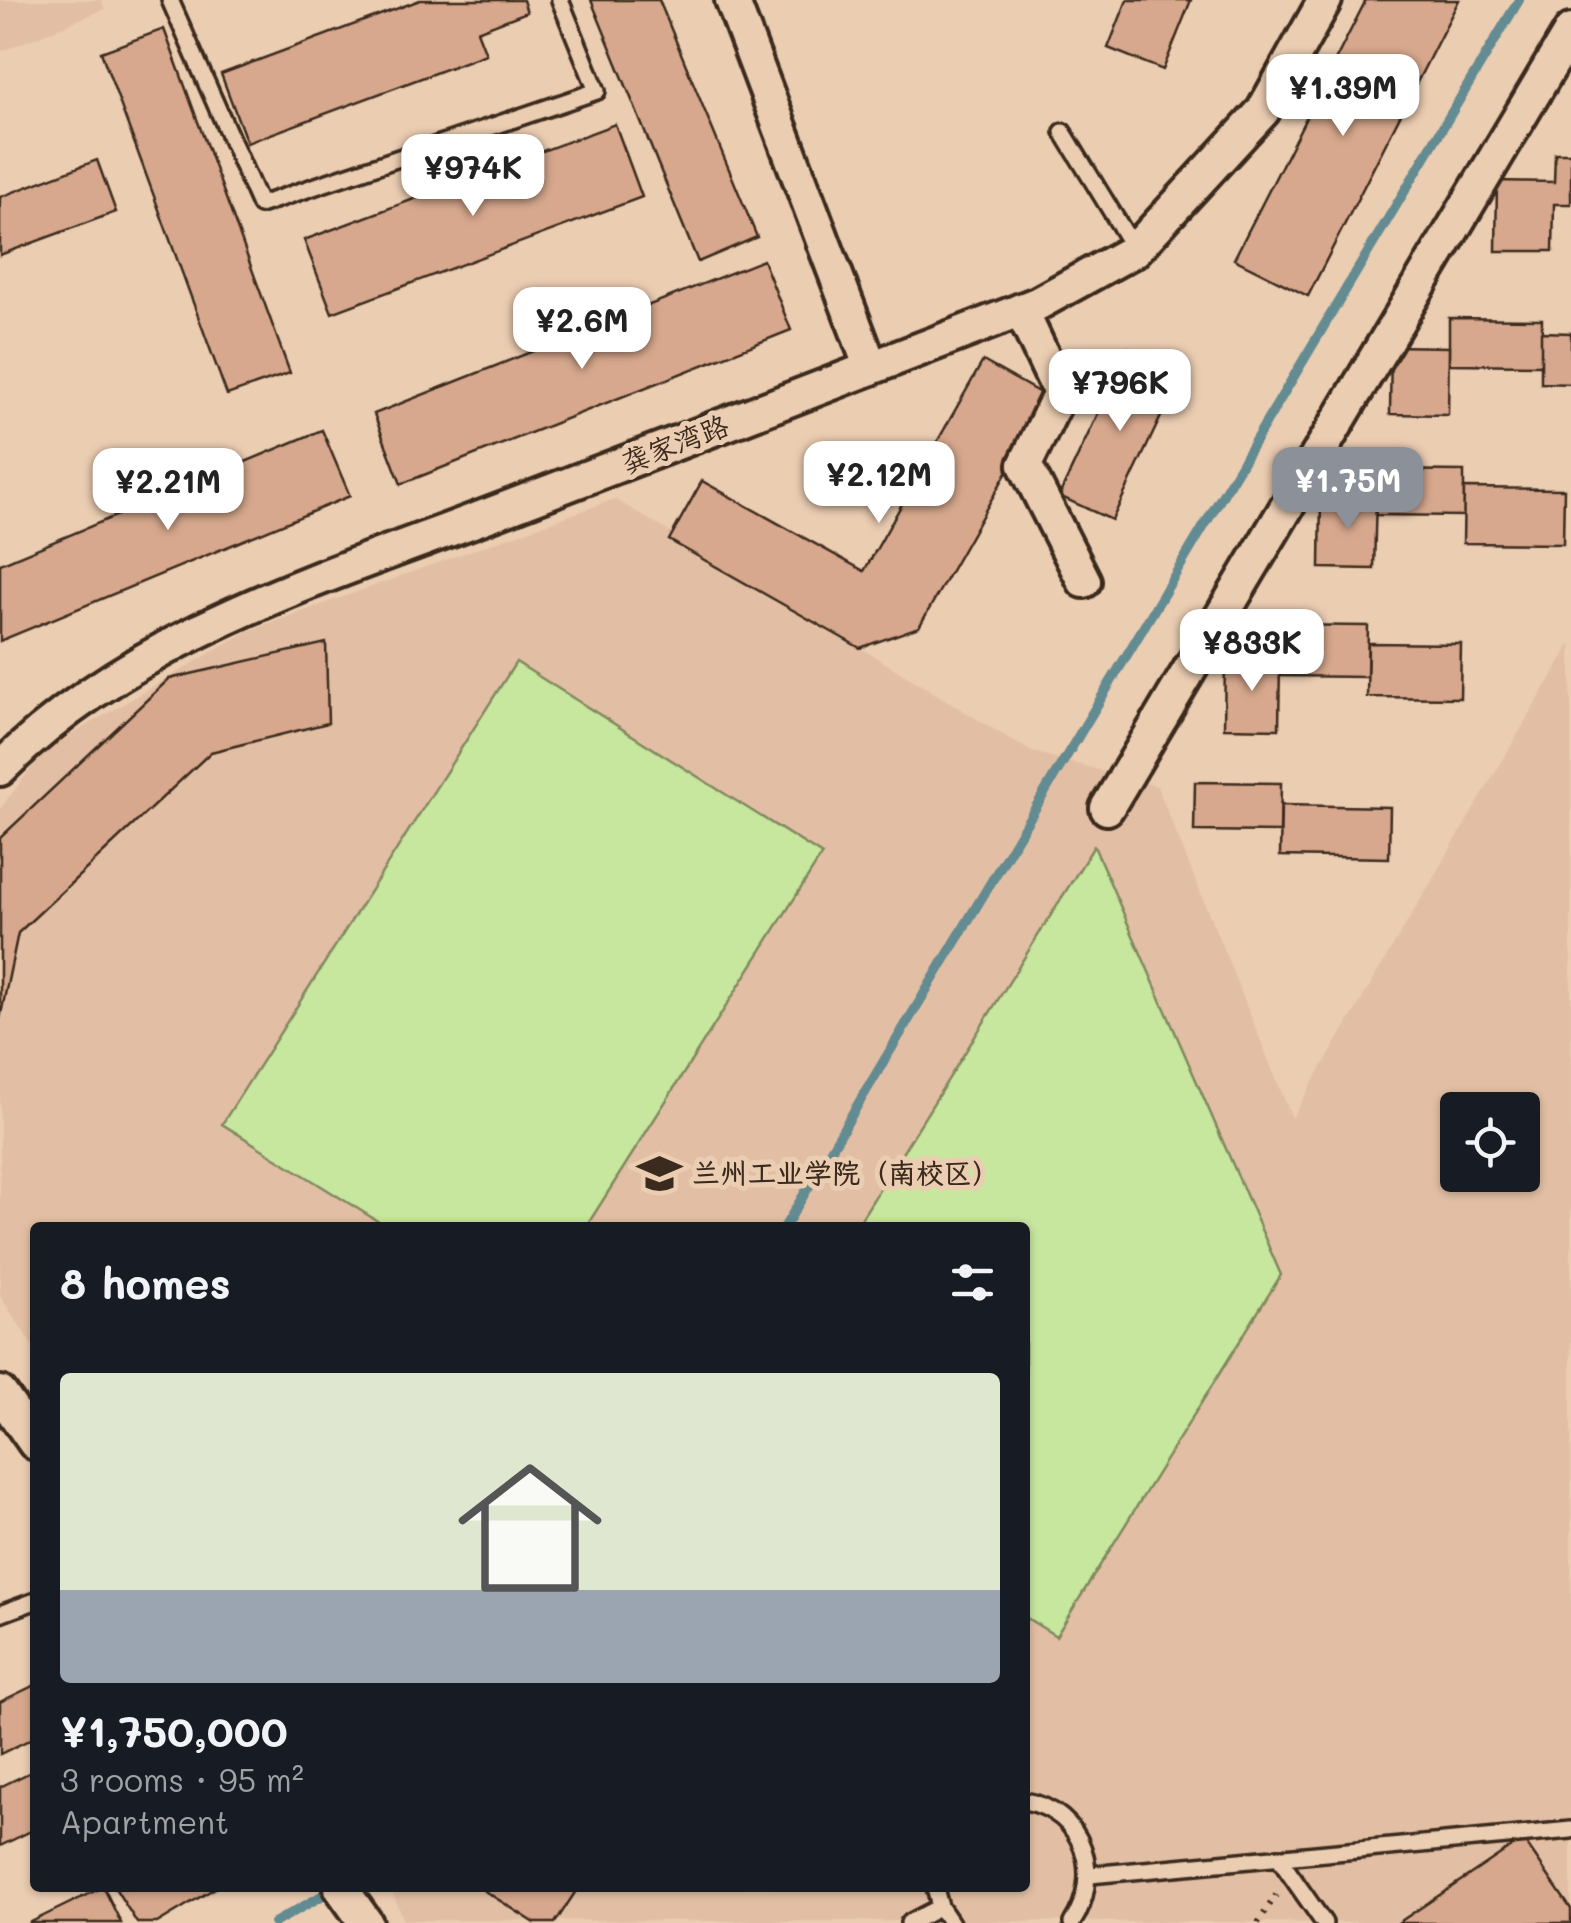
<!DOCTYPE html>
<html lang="en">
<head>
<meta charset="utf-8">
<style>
  :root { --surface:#171b24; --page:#242831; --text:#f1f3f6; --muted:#9ea1a6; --line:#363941; --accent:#8c9099 }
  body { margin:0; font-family:Mali,"LXGW WenKai TC",sans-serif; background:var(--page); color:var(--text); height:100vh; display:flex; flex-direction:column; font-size:38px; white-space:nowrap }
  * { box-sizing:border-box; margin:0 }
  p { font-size:32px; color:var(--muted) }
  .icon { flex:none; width:55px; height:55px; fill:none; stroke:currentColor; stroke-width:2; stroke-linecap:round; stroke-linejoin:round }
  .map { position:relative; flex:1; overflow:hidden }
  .side { position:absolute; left:30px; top:1222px; width:1000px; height:670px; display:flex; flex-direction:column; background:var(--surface); border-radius:10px; box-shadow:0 2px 8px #0004 }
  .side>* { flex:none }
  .fabs { position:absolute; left:1440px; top:1092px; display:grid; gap:20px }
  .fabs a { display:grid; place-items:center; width:100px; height:100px; border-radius:10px; background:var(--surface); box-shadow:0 2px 8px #0004; font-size:50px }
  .price { position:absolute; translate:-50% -85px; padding:0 22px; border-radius:20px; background:#fff; color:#222; font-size:32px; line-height:65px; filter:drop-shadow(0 2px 5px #0008) }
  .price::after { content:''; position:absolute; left:50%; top:60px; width:30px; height:22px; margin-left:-15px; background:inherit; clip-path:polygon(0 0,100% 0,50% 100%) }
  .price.selected { background:var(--accent); color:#fff }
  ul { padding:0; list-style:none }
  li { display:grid; align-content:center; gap:20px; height:530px; padding:0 30px }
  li+li { border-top:2px solid var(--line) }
  li span { display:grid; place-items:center; height:310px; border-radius:10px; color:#555 }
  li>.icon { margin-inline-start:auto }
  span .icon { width:180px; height:180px; fill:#fffc; stroke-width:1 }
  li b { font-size:42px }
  h2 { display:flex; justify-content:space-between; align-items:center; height:120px; padding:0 30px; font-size:42px }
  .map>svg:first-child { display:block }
  .built { fill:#e2bfa4; fill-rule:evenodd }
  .green { fill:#c7e69e; stroke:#81885e; stroke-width:2.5 }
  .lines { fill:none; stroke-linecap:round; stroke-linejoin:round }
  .stream { stroke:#648b92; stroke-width:10 }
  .building { fill:#d7a88d; stroke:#3b2a1e; stroke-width:2.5 }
  .lane-casing { stroke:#3b2a1e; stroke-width:22 }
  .street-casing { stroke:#3b2a1e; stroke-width:40 }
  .path { stroke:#3b2a1e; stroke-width:6; stroke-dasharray:2.5 8; stroke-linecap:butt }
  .lane { stroke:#ebcdb2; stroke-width:15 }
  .street { stroke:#ebcdb2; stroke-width:32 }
  .labels { text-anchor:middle; stroke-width:10; stroke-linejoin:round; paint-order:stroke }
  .street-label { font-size:28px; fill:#3b2a1e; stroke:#ebcdb2 }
  .poi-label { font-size:28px; font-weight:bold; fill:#3b2a1e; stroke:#ebcdb2; text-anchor:start }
</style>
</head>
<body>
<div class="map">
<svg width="1571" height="1923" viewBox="0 0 1571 1923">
  <rect width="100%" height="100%" fill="#ebcdb2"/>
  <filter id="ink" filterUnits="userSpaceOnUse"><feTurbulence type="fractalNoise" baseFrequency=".01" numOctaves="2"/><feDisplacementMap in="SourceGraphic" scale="20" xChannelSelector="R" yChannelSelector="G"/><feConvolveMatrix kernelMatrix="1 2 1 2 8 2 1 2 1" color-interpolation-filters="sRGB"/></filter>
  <g filter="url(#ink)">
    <!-- built -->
    <g class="built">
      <polygon points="0,0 101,0 105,9 0,52"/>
      <path d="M615 499 1030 751 1157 786 1292 1118 1571 644V1923L404 1920 390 1888H1025V1228H35V1349L0 1296V809L45 750 248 631ZM1458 1110H1522V1175H1458Z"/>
    </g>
    <!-- green -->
    <g class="green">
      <polygon points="516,662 822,855 586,1227 387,1227 222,1124"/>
      <polygon points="1094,846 1281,1275 1056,1636 1025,1617 1025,1228 856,1227"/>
    </g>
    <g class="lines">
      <!-- stream -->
      <g class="stream">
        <polyline points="784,1228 1519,0"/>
        <polyline points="274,1923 334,1889"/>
      </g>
    </g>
    <!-- building -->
    <g class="building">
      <polygon points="420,0 523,0 527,12 477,31 486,54 247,143 221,74"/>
      <polygon points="591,0 659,0 757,237 698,262"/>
      <polygon points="1127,0 1191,0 1163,70 1108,48"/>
      <polygon points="1366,0 1459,0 1308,296 1234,259"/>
      <polygon points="164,29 290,373 227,395 101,52"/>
      <polygon points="615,124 642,197 332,313 304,240"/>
      <polygon points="1555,153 1571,153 1571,204 1554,204 1553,251 1496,251 1497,181 1554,182"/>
      <polygon points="97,160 116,212 0,255 0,197"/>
      <polygon points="763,260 791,330 401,484 374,414"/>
      <polygon points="1449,318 1542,319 1541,365 1449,364"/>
      <polygon points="1541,332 1571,333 1571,384 1541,383"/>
      <polygon points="1391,346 1449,347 1448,415 1390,414"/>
      <polygon points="1129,348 1182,372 1112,520 1059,496"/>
      <polygon points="983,361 1049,398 919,627 860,648 669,540 702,481 864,571"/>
      <polygon points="322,430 350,496 0,641 0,564"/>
      <polygon points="1376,470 1464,471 1464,516 1375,515"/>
      <polygon points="1464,488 1564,489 1563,544 1463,543"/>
      <polygon points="1321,495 1376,496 1374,569 1320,568"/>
      <polygon points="1280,625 1368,626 1367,677 1280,676"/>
      <polygon points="326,643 328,723 211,752 18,933 0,1019 0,838 169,679"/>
      <polygon points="1368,643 1461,644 1460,698 1367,697"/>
      <polygon points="1225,658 1280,659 1279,729 1224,728"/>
      <polygon points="1195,782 1281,783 1280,832 1194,831"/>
      <polygon points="1281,805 1390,807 1389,858 1280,856"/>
      <polygon points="35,1685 35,1737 0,1754 0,1702"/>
      <polygon points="35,1770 35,1829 0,1846 0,1787"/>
      <polygon points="1523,1839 1571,1909 1571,1923 1398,1923"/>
      <polygon points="104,1888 121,1923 29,1923 101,1888"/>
      <polygon points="115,1888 215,1888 157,1923 137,1923"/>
      <polygon points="480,1888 578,1888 555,1923 535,1923"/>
    </g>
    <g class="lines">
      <defs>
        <g id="lane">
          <polyline points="170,0 260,205 597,91 560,0"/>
          <polyline points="1063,132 1135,250"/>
          <polyline points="0,1614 35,1601"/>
          <path d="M1025 1801C1085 1812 1103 1875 1072 1923"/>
          <polyline points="1278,1857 1324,1923"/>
          <polyline points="1090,1875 1571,1830"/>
          <polyline points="935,1888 940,1907 951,1923"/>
          <polyline points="909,1923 940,1907"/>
        </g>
        <g id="street">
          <polyline points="732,0 871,368"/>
          <polyline points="1021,310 1060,393 1025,465 1084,581"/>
          <path d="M0 769C137 631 330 576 507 508 684 440 860 373 1037 304L1135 250 1263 111 1325 0"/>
          <polyline points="1107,808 1571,31"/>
          <polyline points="0,1393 35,1443"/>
          <polyline points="341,1888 366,1923"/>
        </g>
      </defs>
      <!-- lane casing -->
      <use href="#lane" class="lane-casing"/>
      <!-- street casing -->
      <use href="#street" class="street-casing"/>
      <!-- path -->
      <polyline class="path" points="1258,1923 1276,1895"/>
      <!-- lane -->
      <use href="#lane" class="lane"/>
      <!-- street -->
      <use href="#street" class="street"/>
    </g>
  </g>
  <!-- icons -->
  <defs>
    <symbol id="university-bare" viewBox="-9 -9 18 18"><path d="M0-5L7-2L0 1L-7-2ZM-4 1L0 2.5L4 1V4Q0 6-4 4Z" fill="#3b2a1e" stroke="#ebcdb2" stroke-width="2.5" paint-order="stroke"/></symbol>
  </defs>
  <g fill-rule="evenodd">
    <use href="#university-bare" x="628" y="1142" width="63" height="63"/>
  </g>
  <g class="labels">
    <!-- street labels -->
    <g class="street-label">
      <text transform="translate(675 444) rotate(-21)" y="10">龚家湾路</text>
    </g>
    <!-- poi labels -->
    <g class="poi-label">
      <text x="692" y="1183">兰州工业学院（南校区）</text>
    </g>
  </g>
</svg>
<div class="fabs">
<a><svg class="icon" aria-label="locate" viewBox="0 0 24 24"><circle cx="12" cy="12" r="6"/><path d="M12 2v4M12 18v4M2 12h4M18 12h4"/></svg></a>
</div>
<b class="price" style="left:1343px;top:139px">¥1.39M</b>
<b class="price" style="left:473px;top:219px">¥974K</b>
<b class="price" style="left:582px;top:372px">¥2.6M</b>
<b class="price" style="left:1120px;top:434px">¥796K</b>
<b class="price" style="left:879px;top:526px">¥2.12M</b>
<b class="price selected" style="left:1348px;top:532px">¥1.75M</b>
<b class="price" style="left:168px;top:533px">¥2.21M</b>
<b class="price" style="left:1252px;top:694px">¥833K</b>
<section class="side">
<h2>8 homes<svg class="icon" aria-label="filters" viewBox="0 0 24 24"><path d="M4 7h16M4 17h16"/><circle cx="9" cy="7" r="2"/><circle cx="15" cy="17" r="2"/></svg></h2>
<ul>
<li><span style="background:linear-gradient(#dfe7d0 70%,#9aa5b1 0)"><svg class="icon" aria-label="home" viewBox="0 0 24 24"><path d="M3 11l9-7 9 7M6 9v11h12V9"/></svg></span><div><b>¥1,750,000</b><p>3 rooms · 95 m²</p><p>Apartment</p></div></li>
</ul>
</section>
</div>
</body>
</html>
